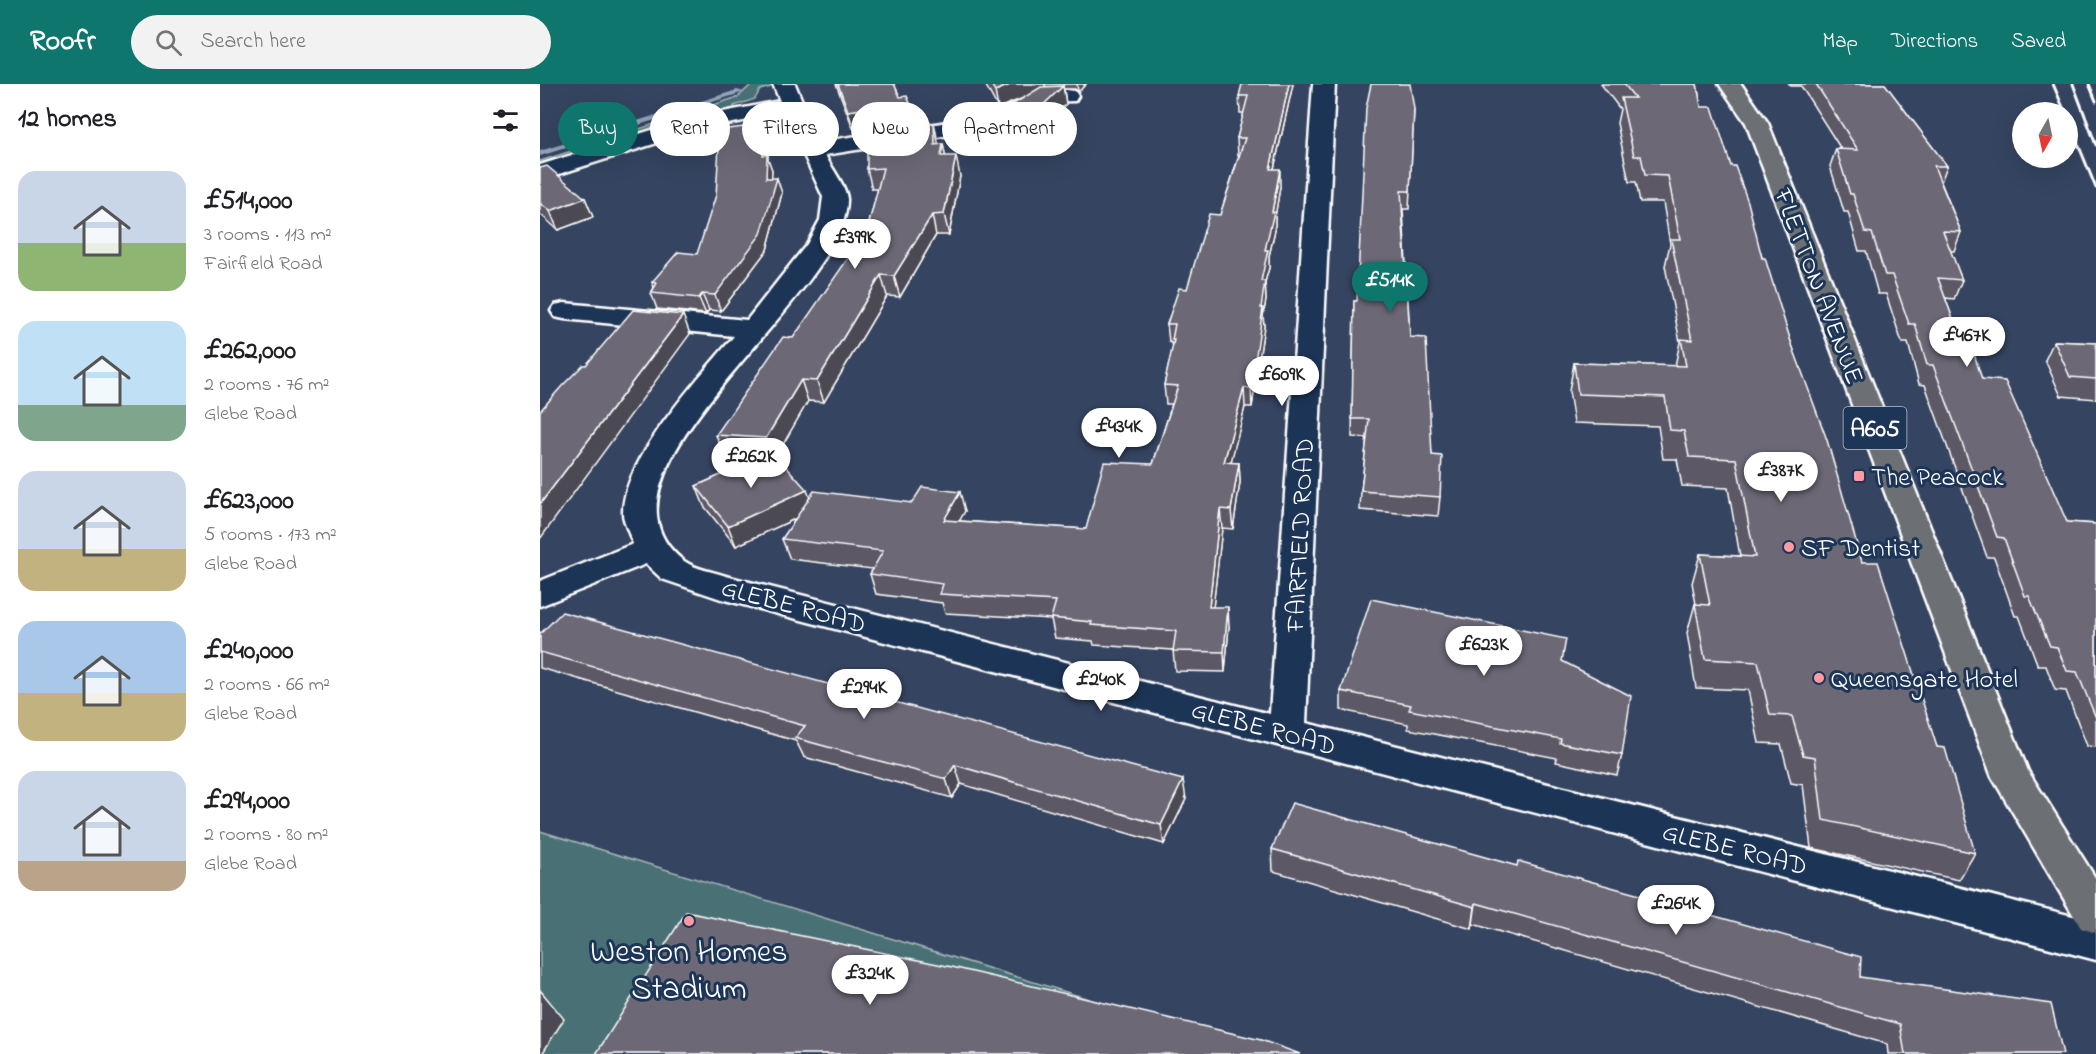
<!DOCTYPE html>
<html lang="en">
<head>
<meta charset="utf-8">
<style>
  :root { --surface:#fff; --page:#f2f2f2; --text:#202124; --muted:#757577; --accent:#0f766e }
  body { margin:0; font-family:"Indie Flower",sans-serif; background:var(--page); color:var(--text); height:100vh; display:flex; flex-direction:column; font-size:22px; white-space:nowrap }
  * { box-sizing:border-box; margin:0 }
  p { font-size:20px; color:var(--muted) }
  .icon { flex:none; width:33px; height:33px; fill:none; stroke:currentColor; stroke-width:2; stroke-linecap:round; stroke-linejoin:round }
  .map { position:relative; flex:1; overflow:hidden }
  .panel { display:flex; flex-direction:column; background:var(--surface); width:540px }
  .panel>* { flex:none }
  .banner { position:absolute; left:18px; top:18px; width:570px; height:54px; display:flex; gap:12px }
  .needle { width:39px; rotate:189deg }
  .tools { position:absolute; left:1472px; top:18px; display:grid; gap:12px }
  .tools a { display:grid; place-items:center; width:66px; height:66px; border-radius:50%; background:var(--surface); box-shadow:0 6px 24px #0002; font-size:30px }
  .price { position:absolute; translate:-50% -51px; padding:0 14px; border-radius:21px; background:#fff; color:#222; font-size:20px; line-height:39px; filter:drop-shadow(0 2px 3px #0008) }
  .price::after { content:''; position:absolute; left:50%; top:36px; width:18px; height:14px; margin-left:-9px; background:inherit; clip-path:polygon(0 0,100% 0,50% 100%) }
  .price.active { background:var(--accent); color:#fff }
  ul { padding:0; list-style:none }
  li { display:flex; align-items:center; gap:18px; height:150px; padding:0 18px }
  li span { display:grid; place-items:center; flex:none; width:168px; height:120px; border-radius:18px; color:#555 }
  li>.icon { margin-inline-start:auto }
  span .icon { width:72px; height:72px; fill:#fffc; stroke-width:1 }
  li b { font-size:26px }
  h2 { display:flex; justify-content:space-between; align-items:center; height:72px; padding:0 18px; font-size:26px }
  .pill { padding:0 21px; border-radius:27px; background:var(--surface); box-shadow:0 6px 24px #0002; font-size:21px; line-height:54px }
  .pill.active { background:var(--accent); color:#fff }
  header { display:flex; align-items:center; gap:36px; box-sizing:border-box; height:84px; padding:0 30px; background:var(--accent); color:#fff }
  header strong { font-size:28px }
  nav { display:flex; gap:33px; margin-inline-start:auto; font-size:21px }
  .search { width:420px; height:54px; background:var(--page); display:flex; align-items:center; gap:15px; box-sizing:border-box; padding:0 21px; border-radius:33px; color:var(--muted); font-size:22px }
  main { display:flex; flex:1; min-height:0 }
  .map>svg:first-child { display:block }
  .green { fill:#4a7174; stroke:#a4b8ba; stroke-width:1.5 }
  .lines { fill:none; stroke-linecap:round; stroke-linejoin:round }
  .stream { fill:#91a4bb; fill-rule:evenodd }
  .street-casing { stroke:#fff; stroke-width:5 }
  .primary-casing { stroke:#fff; stroke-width:5 }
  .street { fill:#1d3557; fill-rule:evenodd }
  .primary { fill:#6c6f75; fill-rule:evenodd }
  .rail { stroke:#fff; stroke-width:3 }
  .wall { fill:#5d5965; stroke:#fff; stroke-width:1.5 }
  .shaded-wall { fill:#4c4953; stroke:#fff; stroke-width:1.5 }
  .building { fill:#6c6876; stroke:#fff; stroke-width:1.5 }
  .poi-dot { fill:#ff9aa2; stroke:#1d3557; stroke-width:2 }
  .labels { text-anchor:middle; stroke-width:6; stroke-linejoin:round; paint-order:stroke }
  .shield { fill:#1d3557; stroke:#bbc2cd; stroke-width:1.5 }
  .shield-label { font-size:24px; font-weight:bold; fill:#fff }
  .street-label { font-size:26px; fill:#fff; stroke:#1d3557 }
  .poi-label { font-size:26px; fill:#fff; stroke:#1d3557; text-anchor:start }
  .near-poi-label { font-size:32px; fill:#fff; stroke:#1d3557 }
</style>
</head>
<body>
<header>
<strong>Roofr</strong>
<div class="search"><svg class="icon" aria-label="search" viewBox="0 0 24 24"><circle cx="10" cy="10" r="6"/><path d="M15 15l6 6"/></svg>Search here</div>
<nav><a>Map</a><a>Directions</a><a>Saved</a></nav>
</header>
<main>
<section class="panel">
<h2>12 homes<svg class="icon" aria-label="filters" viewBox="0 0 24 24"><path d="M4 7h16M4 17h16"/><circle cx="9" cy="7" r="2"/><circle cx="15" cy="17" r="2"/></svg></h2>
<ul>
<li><span style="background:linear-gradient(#c9d6e8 60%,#8fb573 0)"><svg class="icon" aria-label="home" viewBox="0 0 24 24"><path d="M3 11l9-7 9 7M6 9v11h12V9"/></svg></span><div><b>£514,000</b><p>3 rooms · 113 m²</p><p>Fairfield Road</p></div></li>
<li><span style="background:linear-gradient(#bfe0f5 70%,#7fa58c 0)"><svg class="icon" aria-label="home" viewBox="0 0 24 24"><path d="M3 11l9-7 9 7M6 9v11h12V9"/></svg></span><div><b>£262,000</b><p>2 rooms · 76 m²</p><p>Glebe Road</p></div></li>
<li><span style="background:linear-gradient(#c9d6e8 65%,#c2b280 0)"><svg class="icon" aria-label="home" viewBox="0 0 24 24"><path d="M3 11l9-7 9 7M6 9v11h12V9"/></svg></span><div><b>£623,000</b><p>5 rooms · 173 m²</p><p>Glebe Road</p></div></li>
<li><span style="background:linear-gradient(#a9c7e8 60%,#c2b280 0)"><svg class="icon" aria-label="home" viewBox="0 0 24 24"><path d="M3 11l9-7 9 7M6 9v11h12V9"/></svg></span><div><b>£240,000</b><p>2 rooms · 66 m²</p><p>Glebe Road</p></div></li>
<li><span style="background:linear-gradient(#c9d6e8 75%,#b9a48a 0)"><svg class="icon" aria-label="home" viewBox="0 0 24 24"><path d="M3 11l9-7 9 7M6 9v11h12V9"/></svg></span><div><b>£294,000</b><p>2 rooms · 80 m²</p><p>Glebe Road</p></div></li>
</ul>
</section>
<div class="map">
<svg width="1556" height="970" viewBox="0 0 1556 970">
  <rect width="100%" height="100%" fill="#354460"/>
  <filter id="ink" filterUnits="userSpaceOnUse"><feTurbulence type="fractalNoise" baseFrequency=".0167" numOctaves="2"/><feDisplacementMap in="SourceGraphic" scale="12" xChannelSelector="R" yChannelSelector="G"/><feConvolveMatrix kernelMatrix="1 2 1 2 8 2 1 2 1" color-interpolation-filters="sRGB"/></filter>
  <g filter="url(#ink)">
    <!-- green -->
    <g class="green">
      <polygon points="212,0 230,0 231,3 220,6 215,15 194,22 195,25 136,39 0,83 0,77 198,13"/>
      <polygon points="0,747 729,970 0,970"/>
    </g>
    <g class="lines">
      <!-- stream -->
      <polygon class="stream" points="197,6 204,8 0,72 0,67"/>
      <defs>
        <path id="street" d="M233 0H255L279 58C332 49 386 43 439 32 478 25 489 0 535 7L538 12 535 17 503 18 473 38 440 46 285 71C291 83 306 102 307 115 310 210 30 390 144 477 155 485 174 488 186 492L730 630 773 0H795L766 639 1556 838V876L181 515 122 495 106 480 0 522V497L93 460C90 450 83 438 83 429 83 374 160 293 194 252L24 235 15 233 11 227 15 221 24 219 207 236 267 160 280 136 283 113 245 29 161 45 0 96V81L147 35 240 17Z"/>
        <polygon id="primary" points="1179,0 1201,0 1228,39 1488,687 1556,795 1556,849 1541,844 1452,693 1206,39"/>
      </defs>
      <!-- street casing -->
      <use href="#street" class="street-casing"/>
      <!-- primary casing -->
      <use href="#primary" class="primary-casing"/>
      <!-- street -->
      <use href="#street" class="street"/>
      <!-- primary -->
      <use href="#primary" class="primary"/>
      <!-- rail -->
      <g class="rail">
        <polyline points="1513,0 1525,28"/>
        <polyline points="1533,0 1556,61"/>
        <polyline points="1549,0 1556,17"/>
        <polyline points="1527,33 1556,104"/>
      </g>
    </g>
    <!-- wall -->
    <g class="wall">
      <polygon points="296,0 354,0 360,13 375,38 380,40 394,39 398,61 403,60 405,72 420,92 409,151 396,151 360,213 347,212 284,318 268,317 236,372 269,414 425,427 419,437 546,445 613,380 632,320 626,320 624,301 633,264 632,259 629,258 627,240 647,205 680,131 699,71 698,71 697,54 704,29 700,29 699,12 753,0 734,85 740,103 735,133 735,146 729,172 729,184 725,198 726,216 723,232 724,242 712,323 705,323 690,379 699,379 700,398 693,445 682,444 673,523 689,542 685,588 635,587 633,566 554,561 553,557 515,554 511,535 405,529 402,519 336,510 330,490 333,485 250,475 242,455 257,434 196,462 164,422 156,402 217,375 185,373 176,351 253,254 316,171 328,143 338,105 332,105 327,85 332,45 331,41 313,44"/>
      <polygon points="445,0 546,0 538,8 535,5 524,5 526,20 483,60 470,41 467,24 483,14 458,24"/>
      <polygon points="1061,0 1157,0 1161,23 1191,82 1251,258 1322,478 1397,663 1435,769 1419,796 1271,764 1263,701 1251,699 1241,660 1219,659 1208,606 1156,604 1147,549 1155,520 1156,520 1152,499 1160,470 1200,472 1188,404 1142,402 1137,375 1123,375 1118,342 1034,339 1029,307 1034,279 1135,282 1140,258 1125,182 1130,160 1123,118 1100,118 1096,98 1089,98 1077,39 1080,25"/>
      <polygon points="1249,0 1345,0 1407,82 1401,98 1421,148 1414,167 1410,167 1422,196 1414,215 1405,214 1421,257 1442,295 1527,438 1556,440 1556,663 1547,662 1526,607 1515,606 1506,582 1498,582 1479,532 1475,532 1454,473 1447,473 1385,301 1379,300 1368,259 1362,259 1346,210 1338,210 1326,167 1319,167 1308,128 1304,128 1290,82 1296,65 1301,65 1261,2 1251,2"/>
      <polygon points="874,25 869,125 863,125 870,253 900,413 898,432 820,426 821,407 827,354 812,353 814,217 817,217"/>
      <polygon points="212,42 217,55 223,54 228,70 228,75 232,86 231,94 242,109 227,166 181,227 169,226 166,230 117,225 111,209 114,204 112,198 157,170"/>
      <polygon points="0,84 45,114 53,133 18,146 0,130"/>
      <polygon points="1514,257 1556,259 1556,315 1521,312 1505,276"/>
      <polygon points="0,550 646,715 624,760 421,700 412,714 264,673 256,657 0,584"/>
      <polygon points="1022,577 1082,671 1077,691 1016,678 1017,674 868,645 868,640 801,626 801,607"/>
      <polygon points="732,765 1320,893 1523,970 1348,970 1347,960 933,840 932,845 733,787"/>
    </g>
    <!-- shaded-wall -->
    <g class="shaded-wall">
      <polygon points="472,0 505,0 506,5 458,24 455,7"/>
      <polygon points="537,0 546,0 538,8"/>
      <polygon points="749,0 753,0 730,102 730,85"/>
      <polygon points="523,2 526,20 483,60 480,43"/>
      <polygon points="328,24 372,24 376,41 332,47 331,41 313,44 308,27"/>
      <polygon points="394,39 398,58 399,81 395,61"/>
      <polygon points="212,42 217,57 213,56"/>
      <polygon points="223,54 228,70 228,75 232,86 231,110 226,94 223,71"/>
      <polygon points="403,60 407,80 401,72"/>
      <polygon points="416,72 420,92 409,151 404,130"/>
      <polygon points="740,85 740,103 735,133 735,146 729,172 729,184 725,198 726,216 723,232 724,242 712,323 711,304 721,197 725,166"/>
      <polygon points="237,94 242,109 227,166 181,227 175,211"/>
      <polygon points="45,114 53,133 18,146 10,127"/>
      <polygon points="392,131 396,151 360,213 354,192"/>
      <polygon points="341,191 347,212 284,318 277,297"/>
      <polygon points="162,210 169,226 166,230 159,214"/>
      <polygon points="143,231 150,250 0,455 0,420"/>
      <polygon points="261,296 268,317 234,376 226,354"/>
      <polygon points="704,304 705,323 686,398 684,378"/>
      <polygon points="699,379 700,398 693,445 691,426"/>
      <polygon points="267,406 274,426 196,462 188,442"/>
      <polygon points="420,408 425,427 409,455 404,436"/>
      <polygon points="680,425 682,444 671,542 669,523"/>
      <polygon points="688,523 689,542 685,588 684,568"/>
      <polygon points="415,681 421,700 412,714 406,695"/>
      <polygon points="643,696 646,715 624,760 621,741"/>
      <polygon points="936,819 933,840 932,845 935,823"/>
      <polygon points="0,906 24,935 2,970 0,970"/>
    </g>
    <!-- building -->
    <g class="building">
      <polygon points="298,0 354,0 360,13 367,12 372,24 328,30 328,24 308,27"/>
      <polygon points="451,0 472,0 455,7"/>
      <polygon points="702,0 749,0 730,85 740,85 732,128 734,128 725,166 728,166 721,197 725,197 721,224 723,224 711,304 704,304 684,378 699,379 691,426 680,425 669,523 688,523 684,568 633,567 636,547 551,541 552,538 511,534 516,517 400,510 403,500 330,490 343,467 242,455 274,407 372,419 382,403 420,408 404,436 546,445 564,378 613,380 638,302 624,301 634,256 632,256 635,240 627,240 639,204 647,205 669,130 680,131 705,54 697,54 708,12 699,12"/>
      <polygon points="831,0 870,0 874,25 870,107 861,107 870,253 886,254 892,371 902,372 900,413 821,407 829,335 812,335 814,217 817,217 826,24"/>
      <polygon points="1084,0 1157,0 1161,23 1172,23 1191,82 1195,82 1208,118 1222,174 1225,174 1251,258 1287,356 1322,478 1338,478 1397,663 1405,664 1435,769 1283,736 1275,673 1263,671 1252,632 1230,631 1218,578 1165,575 1155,520 1170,521 1160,470 1215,473 1196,375 1149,373 1144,347 1130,346 1125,313 1038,310 1034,279 1146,282 1141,255 1152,256 1131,155 1140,155 1128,92 1105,91 1101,72 1094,72 1081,14 1095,14"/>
      <polygon points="1276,0 1345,0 1407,82 1394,82 1421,148 1403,147 1422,196 1398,194 1421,257 1430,257 1442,295 1465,297 1527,438 1556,440 1556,634 1537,588 1527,587 1517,563 1510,562 1489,512 1485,512 1464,454 1457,453 1393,281 1387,281 1375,240 1369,240 1352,191 1345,191 1332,149 1325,148 1313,110 1310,110 1296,65 1318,66"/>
      <polygon points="523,2 480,43 467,24 501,3"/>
      <polygon points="379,38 380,40 394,39 395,61 403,60 401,72 416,72 404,130 392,131 354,192 341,191 277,297 261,296 226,354 176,351 243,253 253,254 311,170 316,171 328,143 343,84 327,85 327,46"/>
      <polygon points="212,42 213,56 223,54 223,71 227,71 226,94 237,94 221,150 175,211 162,210 159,214 111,209 117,199 112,198 138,168 157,170 176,111 180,46"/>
      <polygon points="7,82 45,114 10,127 0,119 0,84"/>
      <polygon points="93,226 143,231 0,420 0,327 22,302 43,281 46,281"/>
      <polygon points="1514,257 1556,259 1556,295 1530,293"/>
      <polygon points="233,368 267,406 188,442 156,402"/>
      <polygon points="831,515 1026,555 1022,577 1091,612 1082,671 1020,659 1021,655 869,626 871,621 801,607"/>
      <polygon points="22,528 643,696 621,741 415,681 406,695 255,654 265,642 0,568 0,550"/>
      <polygon points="752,719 977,782 978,777 1321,873 1320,893 1511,920 1523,970 1365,970 1360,940 936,819 935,823 732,765"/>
      <polygon points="146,828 412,883 721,956 760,970 56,970"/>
    </g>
  </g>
  <!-- markers -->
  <g class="poi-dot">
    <rect x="1313" y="386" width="12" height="12" rx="3"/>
    <circle cx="1249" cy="463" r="6"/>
    <circle cx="1279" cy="594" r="6"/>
    <circle cx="149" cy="837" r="6"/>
  </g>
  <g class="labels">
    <!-- shield labels -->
    <rect class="shield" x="1303.5" y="323" width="63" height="42" rx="4.5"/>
    <g class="shield-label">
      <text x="1335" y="352">A605</text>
    </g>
    <!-- street labels -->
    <g class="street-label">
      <text transform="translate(1280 202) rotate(69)" y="9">FLETTON AVENUE</text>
      <text transform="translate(759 451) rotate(-87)" y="9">FAIRFIELD ROAD</text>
      <text transform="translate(254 521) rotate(15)" y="9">GLEBE ROAD</text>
      <text transform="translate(724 643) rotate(15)" y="9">GLEBE ROAD</text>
      <text transform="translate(1195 764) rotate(14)" y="9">GLEBE ROAD</text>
    </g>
    <!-- poi labels -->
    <g class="poi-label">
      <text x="1331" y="401">The Peacock</text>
      <text x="1261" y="472">SF Dentist</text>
      <text x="1291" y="603">Queensgate Hotel</text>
    </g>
    <!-- near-poi labels -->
    <g class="near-poi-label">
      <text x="149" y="877">Weston Homes<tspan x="149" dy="37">Stadium</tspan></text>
    </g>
  </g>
</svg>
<div class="tools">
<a><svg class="needle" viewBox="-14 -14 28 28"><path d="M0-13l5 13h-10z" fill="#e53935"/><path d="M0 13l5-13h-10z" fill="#757577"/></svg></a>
</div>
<b class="price" style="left:315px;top:186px">£399K</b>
<b class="price active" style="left:850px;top:229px">£514K</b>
<b class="price" style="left:1427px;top:284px">£467K</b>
<b class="price" style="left:742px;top:323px">£609K</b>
<b class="price" style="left:579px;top:375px">£434K</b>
<b class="price" style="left:211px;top:405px">£262K</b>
<b class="price" style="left:1241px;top:419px">£387K</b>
<b class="price" style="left:944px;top:593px">£623K</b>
<b class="price" style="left:561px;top:628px">£240K</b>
<b class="price" style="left:324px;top:636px">£294K</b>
<b class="price" style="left:1136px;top:852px">£264K</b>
<b class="price" style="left:330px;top:922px">£324K</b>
<div class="banner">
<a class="pill active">Buy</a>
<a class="pill">Rent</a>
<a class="pill">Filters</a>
<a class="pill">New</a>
<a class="pill">Apartment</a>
</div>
</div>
</main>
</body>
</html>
